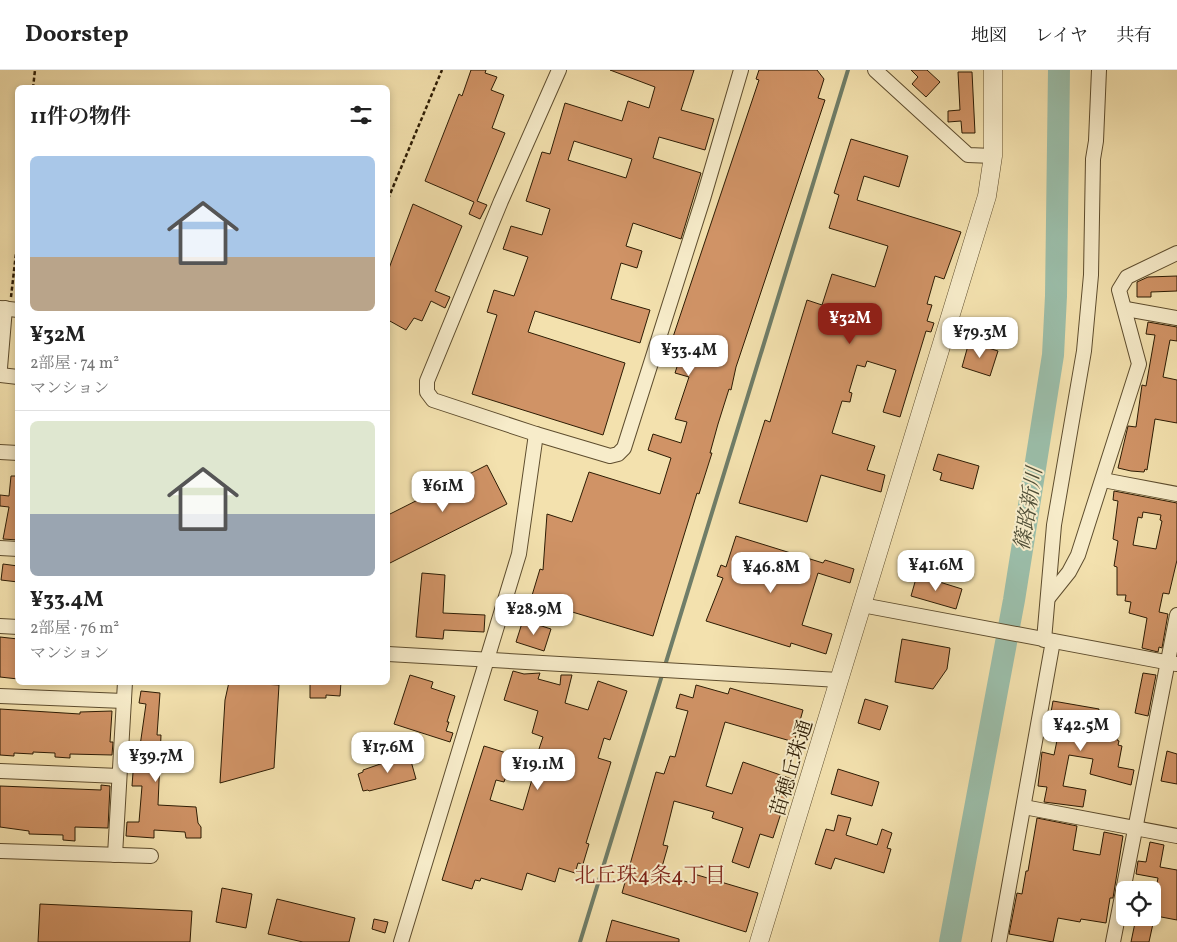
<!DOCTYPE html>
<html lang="ja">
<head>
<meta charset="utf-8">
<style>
  :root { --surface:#fff; --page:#f2f2f2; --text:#222; --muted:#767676; --line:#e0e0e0; --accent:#8f2418 }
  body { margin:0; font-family:Vollkorn,"Noto Serif JP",serif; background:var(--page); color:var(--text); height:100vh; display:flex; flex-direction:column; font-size:19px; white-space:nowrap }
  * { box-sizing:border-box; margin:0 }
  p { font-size:16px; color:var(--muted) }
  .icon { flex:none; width:28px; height:28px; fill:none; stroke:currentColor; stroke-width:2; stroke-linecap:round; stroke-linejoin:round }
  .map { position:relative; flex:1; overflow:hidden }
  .drawer { position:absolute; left:15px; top:15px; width:375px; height:600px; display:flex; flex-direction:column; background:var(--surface); border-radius:8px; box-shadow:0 2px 8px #0003 }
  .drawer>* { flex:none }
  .controls { position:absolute; left:1116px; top:811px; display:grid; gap:10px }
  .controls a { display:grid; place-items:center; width:45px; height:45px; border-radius:8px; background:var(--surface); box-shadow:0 2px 8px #0003; font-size:25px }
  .price { position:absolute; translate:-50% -42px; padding:0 11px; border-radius:10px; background:#fff; color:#222; font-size:16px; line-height:32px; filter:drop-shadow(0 1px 2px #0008) }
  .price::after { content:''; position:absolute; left:50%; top:30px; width:15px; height:11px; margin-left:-8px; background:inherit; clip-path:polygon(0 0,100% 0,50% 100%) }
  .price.active { background:var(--accent); color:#fff }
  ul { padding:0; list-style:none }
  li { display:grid; align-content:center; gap:10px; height:265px; padding:0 15px }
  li+li { border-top:1px solid var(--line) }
  li span { display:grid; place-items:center; height:155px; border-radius:8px; color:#555 }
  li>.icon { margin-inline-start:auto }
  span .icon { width:90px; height:90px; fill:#fffc; stroke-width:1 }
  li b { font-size:21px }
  h2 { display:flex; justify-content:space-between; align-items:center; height:60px; padding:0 15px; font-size:21px }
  header { display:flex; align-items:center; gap:30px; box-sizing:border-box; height:70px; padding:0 25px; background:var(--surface); border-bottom:1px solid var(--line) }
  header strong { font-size:24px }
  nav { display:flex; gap:28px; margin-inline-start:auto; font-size:18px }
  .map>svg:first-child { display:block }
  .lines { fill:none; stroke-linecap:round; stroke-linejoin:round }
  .stream { stroke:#6f7d68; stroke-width:4 }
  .river { stroke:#9bbeaa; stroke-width:22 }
  .building { fill:#d09366; stroke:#2d1c04; fill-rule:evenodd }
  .minor-casing { stroke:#5e4d2e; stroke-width:16 }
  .tertiary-casing { stroke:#5e4d2e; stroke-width:19 }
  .path { stroke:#2d1c04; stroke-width:2.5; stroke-dasharray:4 2.5; stroke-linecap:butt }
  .minor { stroke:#f7ecca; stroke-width:14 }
  .tertiary { stroke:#f7ecca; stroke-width:18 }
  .labels { text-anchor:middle; stroke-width:4; stroke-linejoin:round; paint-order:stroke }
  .street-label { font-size:20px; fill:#2d1c04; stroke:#f7ecca }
  .water-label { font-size:21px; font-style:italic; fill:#4e4d36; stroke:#f7ecca }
  .neighbourhood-label { font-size:21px; fill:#7a1f14; stroke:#f7ecca }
</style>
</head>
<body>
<header>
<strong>Doorstep</strong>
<nav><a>地図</a><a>レイヤ</a><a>共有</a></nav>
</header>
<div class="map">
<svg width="1177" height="872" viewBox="0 0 1177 872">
  <rect width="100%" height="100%" fill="#f3e1ae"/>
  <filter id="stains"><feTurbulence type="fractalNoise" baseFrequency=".004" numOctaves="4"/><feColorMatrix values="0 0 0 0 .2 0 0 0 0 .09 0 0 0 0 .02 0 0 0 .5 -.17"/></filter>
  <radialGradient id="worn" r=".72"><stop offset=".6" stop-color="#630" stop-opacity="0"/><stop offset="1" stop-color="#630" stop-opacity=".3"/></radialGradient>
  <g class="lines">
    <!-- stream -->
    <polyline class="stream" points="580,872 848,0"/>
    <!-- river -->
    <polyline class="river" points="950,872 1014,530 1053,285 1056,226 1059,0"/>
  </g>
  <!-- building -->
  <g class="building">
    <polygon points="471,0 486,0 485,3 497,7 491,20 504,25 492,58 505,63 477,131 487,135 480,149 469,144 474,132 425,111 459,24 462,26"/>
    <path d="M610 0H694L681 40 714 49 705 80 659 67 653 88 701 103 681 169 633 153 626 176 642 181 637 198 621 193 611 229 650 240 640 273 535 241 528 262 625 293 603 365 472 324 497 245 487 242 494 220 514 226 528 187 503 179 511 156 542 165 550 139 526 131 542 82 550 84 565 33 622 51 628 31 649 38 655 17ZM574 71 632 89 626 108 568 90Z"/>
    <polygon points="759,0 817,0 824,9 818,28 825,30 736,297 731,320 729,319 718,354 710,383 712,383 699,424 697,423 653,566 552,536 551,539 530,532 540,499 543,500 547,444 572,452 589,402 660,424 671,388 648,380 653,364 681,373 687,352 675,349 689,307 675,303 684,275 672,270 759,10 756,9"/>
    <polygon points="911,0 927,0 940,12 926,27 912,14 918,7"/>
    <polygon points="958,2 972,2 975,63 962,63 961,51 948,52 948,41 960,40"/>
    <polygon points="851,69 908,86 899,117 864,106 857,130 961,162 944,209 935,206 927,234 932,235 927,251 934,253 931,262 926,261 900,347 883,342 896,300 867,291 865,297 857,295 849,322 852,323 850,332 842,331 832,363 875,376 867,400 885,405 881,422 821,405 807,452 739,433 765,350 770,352 807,230 822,235 832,204 875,217 888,176 829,158 839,125 834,123"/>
    <polygon points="413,134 462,156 435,221 450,227 445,238 431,231 422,251 414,248 406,260 388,250 388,201"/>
    <polygon points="1177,206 1177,221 1151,222 1151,227 1137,227 1137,212 1148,207"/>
    <polygon points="1148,252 1177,257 1177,271 1170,270 1163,307 1177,310 1177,353 1155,349 1147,400 1145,399 1144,402 1131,401 1118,398 1128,356 1136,357 1142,315 1146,316 1155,265 1146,264"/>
    <polygon points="969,272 998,281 990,306 962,297"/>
    <polygon points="938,384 979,396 973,419 940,410 942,403 933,400"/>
    <polygon points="487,395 507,434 388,494 388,445"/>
    <polygon points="11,406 18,406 18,470 3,469 9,437 0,436 0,425 9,426"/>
    <path d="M1114 421 1177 433V490L1169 524 1163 523 1159 542 1168 544 1162 578 1159 577 1158 582 1142 578 1147 548 1129 543 1131 532 1125 531 1126 525H1117V497L1114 496 1118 471 1113 469 1118 431 1113 430ZM1143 442 1161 445 1160 450 1162 451 1156 479 1133 475 1138 447 1142 448Z"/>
    <polygon points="736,466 823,493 825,490 854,499 850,513 818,503 802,555 832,564 826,584 791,573 790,577 706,551 723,508 717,506 721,495 726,497"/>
    <polygon points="3,494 18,496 18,512 1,510"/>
    <polygon points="422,503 445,505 443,543 485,545 484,562 444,560 443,569 416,567"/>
    <polygon points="917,505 962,519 956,539 911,526"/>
    <polygon points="523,550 551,559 544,581 516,572"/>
    <polygon points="0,567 18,569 18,609 0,607"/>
    <polygon points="902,569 950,578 947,599 933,619 895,612"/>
    <polygon points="513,601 524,604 540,603 538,609 560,615 561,605 572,605 565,633 588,640 598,611 627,621 610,670 604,668 598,688 611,692 586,773 589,774 583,794 578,793 575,803 559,798 555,812 527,803 522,820 481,808 480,811 475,810 472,819 442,810 484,676 513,685 504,712 496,710 490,730 523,740 538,689 536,688 543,667 532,663 538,641 504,630"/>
    <polygon points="1143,603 1156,605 1148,646 1135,643"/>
    <polygon points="410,605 433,612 431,618 455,626 447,652 449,652 446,661 453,663 450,672 394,654"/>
    <polygon points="229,612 279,615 274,698 220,713 225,630"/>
    <polygon points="310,612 341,612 340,626 326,625 326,628 310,628"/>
    <polygon points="696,615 728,624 730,618 803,640 794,672 725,652 706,716 732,724 743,692 792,709 773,768 760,764 749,798 732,792 743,758 712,748 714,742 674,731 663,775 668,776 660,804 691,813 694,804 758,823 746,862 622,823 656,702 664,704 670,686 675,687 688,641 676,638 680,624 693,628"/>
    <polygon points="141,621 160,623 157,665 161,665 158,735 196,737 198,753 201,757 201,768 186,768 185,762 154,760 154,768 126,766 127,752 139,752 142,716 132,716 134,689 129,686 130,676 140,676 146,634 139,633"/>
    <polygon points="865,629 888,636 880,660 858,653"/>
    <polygon points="1053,631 1099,639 1098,646 1119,650 1117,670 1119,671 1118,675 1122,676 1118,697 1134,700 1131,715 1090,704 1093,689 1069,685 1063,716 1086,720 1083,737 1044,732 1047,717 1038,716 1042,682 1054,685 1061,651 1050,648"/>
    <polygon points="0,639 80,644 80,642 112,641 110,672 113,672 112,685 70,684 70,688 55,687 55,683 33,682 33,684 14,683 14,686 0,685"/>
    <polygon points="1167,681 1177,684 1177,714 1161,711"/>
    <polygon points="409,684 416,709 369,721 368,720 363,721 358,704 363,702 363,700"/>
    <polygon points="838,699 879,712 872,736 831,724"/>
    <polygon points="101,715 110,716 108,758 75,757 75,771 63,770 63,765 29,764 29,761 0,757 0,716 101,720"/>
    <polygon points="838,745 851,748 846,765 877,775 882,759 892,763 887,778 891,779 884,803 835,788 831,799 815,794 826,759 834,761"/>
    <polygon points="1037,748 1077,756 1073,780 1100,785 1104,762 1123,766 1113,828 1110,828 1106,853 1081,849 1080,852 1058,848 1053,872 1009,864 1017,823 1022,824 1026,801 1028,801"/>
    <polygon points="1150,772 1164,775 1160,797 1177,800 1177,850 1156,846 1159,830 1154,829 1158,808 1136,804 1138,791 1146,792"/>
    <polygon points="222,818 252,824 246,858 216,852"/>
    <polygon points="277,829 355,848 349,872 303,872 268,864"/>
    <polygon points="40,834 192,841 190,872 38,872"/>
    <polygon points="1136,848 1154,849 1149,872 1131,872"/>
    <polygon points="374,849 388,852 385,863 372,859"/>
    <polygon points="612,850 679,869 679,872 606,872"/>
  </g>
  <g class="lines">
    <defs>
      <g id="minor">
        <polyline points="559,0 501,131 427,311 427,322 433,330 536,364 610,386 618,384 624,378 703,129 741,0"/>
        <polyline points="875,0 968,85 993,86"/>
        <polyline points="0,238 18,240"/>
        <polyline points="1126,239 1177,248"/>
        <polyline points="0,298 5,238"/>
        <polyline points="0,305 18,307"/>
        <polyline points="0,382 18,383"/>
        <polyline points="1103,410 1177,424"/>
        <polyline points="0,478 18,479"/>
        <polyline points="1049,527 1069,502 1078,485 1139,294 1119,220 1127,207 1177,183"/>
        <polyline points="862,535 1176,594"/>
        <polyline points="0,556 18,557"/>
        <polyline points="1044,570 1054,455 1084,281 1091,205 1093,89 1096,71 1099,0"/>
        <polyline points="388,584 839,610"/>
        <polyline points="0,626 124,631"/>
        <polyline points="0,701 119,706"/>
        <polyline points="1024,737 1177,766"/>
        <polyline points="0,781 151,786"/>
        <polyline points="115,785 125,612"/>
        <polyline points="401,872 519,484 536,364"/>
        <polyline points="999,872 1053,571"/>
        <polyline points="1113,872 1177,545"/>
      </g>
      <polyline id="tertiary" points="759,872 987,126 993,86 993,0"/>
    </defs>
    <!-- minor casing -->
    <use href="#minor" class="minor-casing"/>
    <!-- tertiary casing -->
    <use href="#tertiary" class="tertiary-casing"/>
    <!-- path -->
    <g class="path">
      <polyline points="33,18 35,0"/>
      <polyline points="388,129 442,0"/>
      <polyline points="11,227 18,166"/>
    </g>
    <!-- minor -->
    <use href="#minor" class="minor"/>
    <!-- tertiary -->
    <use href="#tertiary" class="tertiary"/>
  </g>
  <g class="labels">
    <!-- street labels -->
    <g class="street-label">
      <text transform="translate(791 698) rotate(-73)" y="7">苗穂丘珠通</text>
    </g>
    <!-- water labels -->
    <g class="water-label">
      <text transform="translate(1028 439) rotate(-81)" y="7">篠路新川</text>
    </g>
    <!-- neighbourhood labels -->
    <g class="neighbourhood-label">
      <text x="650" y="812">北丘珠4条4丁目</text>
    </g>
  </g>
  <rect width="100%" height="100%" filter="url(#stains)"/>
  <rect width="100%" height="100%" fill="url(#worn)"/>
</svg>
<div class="controls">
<a><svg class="icon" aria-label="locate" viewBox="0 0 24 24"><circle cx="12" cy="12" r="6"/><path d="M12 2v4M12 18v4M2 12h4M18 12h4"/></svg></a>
</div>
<b class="price active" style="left:850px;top:275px">¥32M</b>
<b class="price" style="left:980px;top:289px">¥79.3M</b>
<b class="price" style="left:689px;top:307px">¥33.4M</b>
<b class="price" style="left:443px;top:443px">¥61M</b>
<b class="price" style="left:936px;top:522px">¥41.6M</b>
<b class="price" style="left:771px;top:524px">¥46.8M</b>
<b class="price" style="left:534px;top:566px">¥28.9M</b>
<b class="price" style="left:1081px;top:682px">¥42.5M</b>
<b class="price" style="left:388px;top:704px">¥17.6M</b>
<b class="price" style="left:156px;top:713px">¥39.7M</b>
<b class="price" style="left:538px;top:721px">¥19.1M</b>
<section class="drawer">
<h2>11件の物件<svg class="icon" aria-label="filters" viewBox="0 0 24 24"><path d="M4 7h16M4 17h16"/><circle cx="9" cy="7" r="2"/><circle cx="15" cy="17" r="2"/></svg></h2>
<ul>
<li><span style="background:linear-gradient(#a9c7e8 65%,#b9a48a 0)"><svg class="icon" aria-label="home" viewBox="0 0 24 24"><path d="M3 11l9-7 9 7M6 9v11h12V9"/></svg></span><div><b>¥32M</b><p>2部屋 · 74 m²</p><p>マンション</p></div></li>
<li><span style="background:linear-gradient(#dfe7d0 60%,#9aa5b1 0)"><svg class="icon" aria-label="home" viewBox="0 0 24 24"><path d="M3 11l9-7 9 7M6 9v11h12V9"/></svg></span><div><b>¥33.4M</b><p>2部屋 · 76 m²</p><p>マンション</p></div></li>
</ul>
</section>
</div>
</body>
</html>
